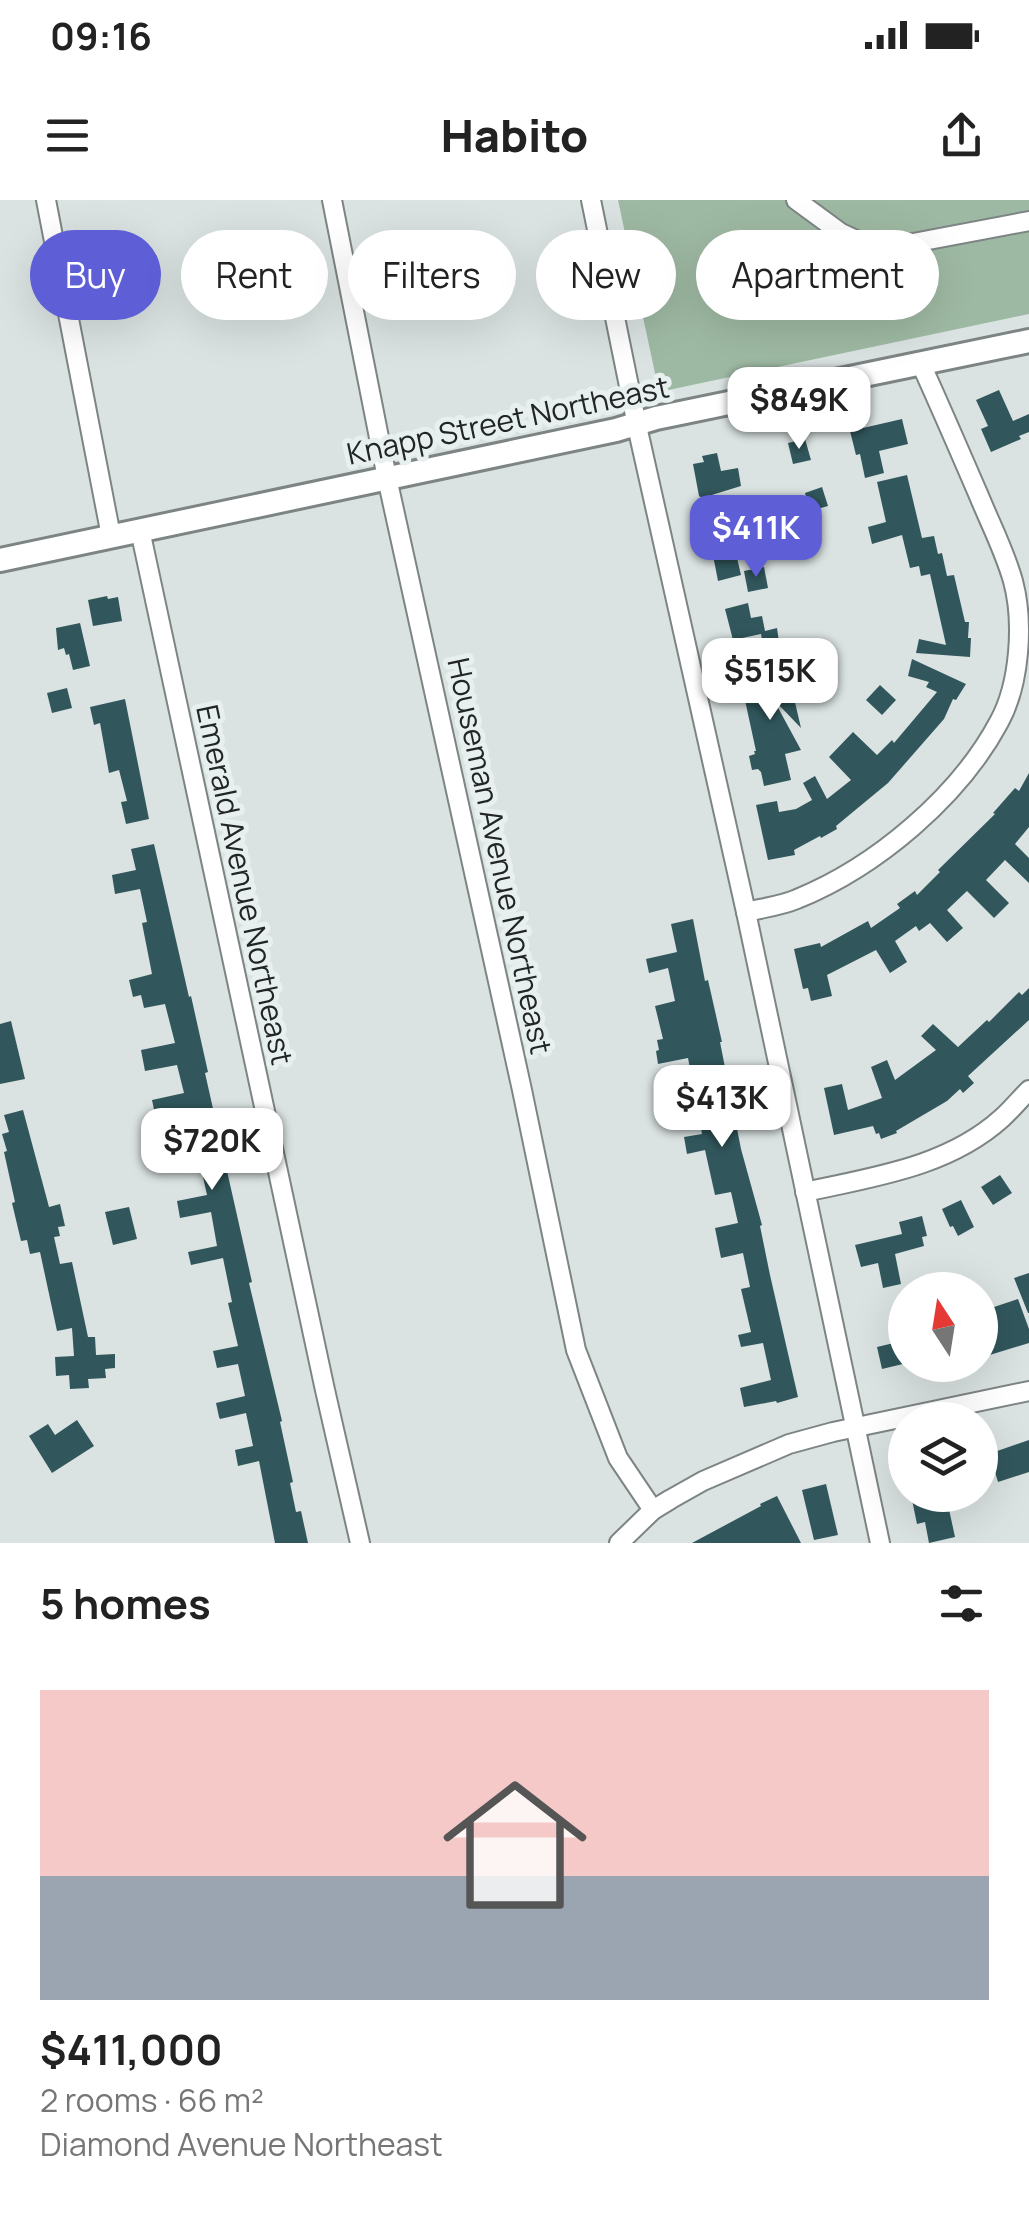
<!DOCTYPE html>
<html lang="en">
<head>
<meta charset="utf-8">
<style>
  :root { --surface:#fff; --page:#f6f6f6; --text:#222; --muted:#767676; --accent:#5e5fd7 }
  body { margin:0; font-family:Manrope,sans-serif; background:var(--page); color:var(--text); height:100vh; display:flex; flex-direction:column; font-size:38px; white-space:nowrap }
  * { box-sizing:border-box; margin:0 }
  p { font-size:32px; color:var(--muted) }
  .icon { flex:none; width:55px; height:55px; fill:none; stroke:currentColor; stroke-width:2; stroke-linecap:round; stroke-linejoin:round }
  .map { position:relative; height:1343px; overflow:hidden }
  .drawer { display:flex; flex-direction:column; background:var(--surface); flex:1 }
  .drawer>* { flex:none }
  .hud { position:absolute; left:30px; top:30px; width:970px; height:90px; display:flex; gap:20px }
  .needle { width:65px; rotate:348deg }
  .fabs { position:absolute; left:888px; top:1072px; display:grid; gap:20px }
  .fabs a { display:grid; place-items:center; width:110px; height:110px; border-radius:50%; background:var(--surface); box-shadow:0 10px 40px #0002; font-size:50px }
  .price { position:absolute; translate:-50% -85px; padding:0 22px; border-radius:20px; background:#fff; color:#222; font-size:32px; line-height:65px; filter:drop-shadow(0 2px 5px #0008) }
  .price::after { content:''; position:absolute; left:50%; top:60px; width:30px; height:22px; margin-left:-15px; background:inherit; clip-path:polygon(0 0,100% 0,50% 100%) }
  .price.active { background:var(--accent); color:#fff }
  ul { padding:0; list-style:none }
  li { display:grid; align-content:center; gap:20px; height:530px; padding:0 40px }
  li span { display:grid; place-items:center; height:310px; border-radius:0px; color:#555 }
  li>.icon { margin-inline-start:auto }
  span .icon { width:180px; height:180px; fill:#fffc; stroke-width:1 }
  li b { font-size:42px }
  h2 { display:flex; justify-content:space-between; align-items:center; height:120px; padding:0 40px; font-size:42px }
  .chip { padding:0 35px; border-radius:45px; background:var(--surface); box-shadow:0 10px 40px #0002; font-size:35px; line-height:90px }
  .chip.active { background:var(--accent); color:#fff }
  .status { display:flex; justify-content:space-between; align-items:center; height:70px; padding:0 50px; background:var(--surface); direction:ltr }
  .status svg { height:28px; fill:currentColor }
  header { display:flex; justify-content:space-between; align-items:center; height:130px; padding:0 40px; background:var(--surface); font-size:45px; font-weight:800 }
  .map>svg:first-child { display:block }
  .green { fill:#9eb9a3 }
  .building { fill:#31575c }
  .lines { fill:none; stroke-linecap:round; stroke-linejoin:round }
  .minor-casing { stroke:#7d8584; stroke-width:22 }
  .major-casing { stroke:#7d8584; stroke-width:28 }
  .minor { stroke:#fff; stroke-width:18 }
  .major { stroke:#fff; stroke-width:22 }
  .labels { text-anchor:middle; stroke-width:10; stroke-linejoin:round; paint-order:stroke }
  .street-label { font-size:30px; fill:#222525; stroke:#e7f0ef }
</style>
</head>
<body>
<div class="status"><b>09:16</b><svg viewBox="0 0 49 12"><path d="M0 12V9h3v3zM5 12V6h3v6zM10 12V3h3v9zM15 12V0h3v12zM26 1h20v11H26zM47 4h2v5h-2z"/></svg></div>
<header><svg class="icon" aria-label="menu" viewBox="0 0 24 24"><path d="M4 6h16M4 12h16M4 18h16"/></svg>Habito<svg class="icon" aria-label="share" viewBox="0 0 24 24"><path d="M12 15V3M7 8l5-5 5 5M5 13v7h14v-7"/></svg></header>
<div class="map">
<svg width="1029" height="1343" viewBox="0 0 1029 1343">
  <rect width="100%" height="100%" fill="#dae3e2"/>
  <!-- green -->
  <polygon class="green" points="618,0 1029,0 1029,114 659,192"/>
  <!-- building -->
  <g class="building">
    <polygon points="999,190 1013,221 1029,214 1029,232 1019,236 1021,239 991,252 981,229 988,226 976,200"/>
    <polygon points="902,219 908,244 879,251 884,273 865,278 860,254 856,255 850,231"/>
    <polygon points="805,239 811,260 793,264 788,243"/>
    <polygon points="717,253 721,271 738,268 741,286 702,298 699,296 693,264 704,262 702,256"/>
    <polygon points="907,275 922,338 934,336 938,354 942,353 947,376 954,375 965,422 969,422 968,438 971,438 970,457 916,453 919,439 946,445 930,374 921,376 919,366 910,368 902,335 872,344 868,327 886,322 877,282"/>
    <polygon points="822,287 828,306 810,311 805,293"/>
    <polygon points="734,345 741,375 718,381 712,350"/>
    <polygon points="764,367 768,388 748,392 744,371"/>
    <polygon points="107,396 108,399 118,397 122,421 93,426 88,400"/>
    <polygon points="748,403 751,418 762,416 765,431 777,428 779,442 763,445 761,434 733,440 725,409"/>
    <polygon points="80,423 90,466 73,470 69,454 66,455 64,448 58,450 56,428"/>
    <polygon points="912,459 966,484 956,500 953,499 944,519 888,583 836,626 837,629 821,638 820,636 794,650 795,655 768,660 756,605 777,601 779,612 796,609 812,600 803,583 815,576 827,599 851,580 829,557 853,532 877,555 892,540 894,543 937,492 926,487 929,482 908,476"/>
    <polygon points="764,462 770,491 805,483 801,486 803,496 794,498 801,528 777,503 776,504 801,550 785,554 791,580 764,586 761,572 758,569 752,570 749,556 755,554 754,551 756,551 738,468"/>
    <polygon points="880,485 896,500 882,515 866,500"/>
    <polygon points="67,488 72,508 52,513 47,493"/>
    <polygon points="125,499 149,619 126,624 121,602 127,601 119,570 109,573 100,523 94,525 90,507"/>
    <polygon points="1029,573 1029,627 1015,644 1029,658 1029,683 1005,660 986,680 1009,703 994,718 967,691 947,710 963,728 947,742 930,723 919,731 916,726 895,741 907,762 890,773 876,750 827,775 832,796 811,801 808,788 803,789 794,749 820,743 821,747 868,721 871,728 900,708 897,704 915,691 917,695 940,672 938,670 995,614 993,613 1015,588 1019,591"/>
    <polygon points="154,644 189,797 191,796 208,872 205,873 252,1082 249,1083 282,1221 280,1222 293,1282 290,1283 296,1312 301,1311 308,1343 275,1343 259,1261 238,1266 235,1250 253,1246 246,1213 220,1219 219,1217 216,1203 245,1196 238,1164 217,1168 213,1151 238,1146 228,1103 232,1102 223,1058 191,1065 188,1052 217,1046 211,1012 180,1018 177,1001 207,995 201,968 193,970 182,914 156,919 152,900 184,893 177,865 145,871 141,850 175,843 165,804 144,808 141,795 133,797 129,780 152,774 142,723 147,722 140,689 115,694 112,675 136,670 131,649"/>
    <polygon points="693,719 705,781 708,780 722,842 720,842 741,949 762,1025 760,1026 770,1075 798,1197 777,1203 776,1201 744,1207 740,1188 771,1180 763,1143 741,1147 738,1135 751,1132 741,1089 750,1087 743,1053 721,1058 715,1028 738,1023 731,992 715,995 705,950 687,954 684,937 702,934 688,858 658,864 656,851 659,850 657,840 663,839 655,806 675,801 668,768 649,773 646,759 677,752 671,724"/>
    <polygon points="1029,788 1029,820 968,876 974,883 963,893 960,889 947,901 896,931 897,933 881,939 879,933 876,934 873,926 834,935 824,888 842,884 848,910 882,898 871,867 887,860 895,880 936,850 921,836 933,824 958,847 987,820 989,822 1019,792 1022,795"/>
    <polygon points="11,821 25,879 0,884 0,824"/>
    <polygon points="23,910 49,1007 60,1004 65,1026 58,1027 60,1036 54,1037 60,1064 72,1062 88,1137 95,1137 96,1155 115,1154 115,1168 105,1169 106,1178 88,1179 89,1188 70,1189 69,1175 56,1176 55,1157 74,1156 72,1128 57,1131 40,1052 30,1054 27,1040 21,1041 12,1003 15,1002 4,952 7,951 2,934 9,932 4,915"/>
    <polygon points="1000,975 1012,993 993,1005 981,987"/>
    <polygon points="961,1000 974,1027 958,1036 953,1026 950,1027 942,1009"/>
    <polygon points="129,1007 137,1039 113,1045 105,1012"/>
    <polygon points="922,1016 927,1036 922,1037 924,1046 895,1054 901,1084 883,1088 878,1063 861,1067 855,1045 902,1034 899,1022"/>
    <polygon points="1029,1073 1029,1113 1028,1113 1014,1078"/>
    <polygon points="1018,1099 1029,1129 1029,1143 980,1158 980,1135 995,1131 988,1109"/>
    <polygon points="905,1117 905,1132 893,1135 890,1120"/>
    <polygon points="898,1142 903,1164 882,1169 877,1147"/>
    <polygon points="77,1220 94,1246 52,1273 29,1236 48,1224 55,1235"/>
    <polygon points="1029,1240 1029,1272 998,1282 995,1272 980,1276 980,1257"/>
    <polygon points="826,1284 838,1335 814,1340 802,1290"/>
    <polygon points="911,1295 939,1295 940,1301 947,1300 955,1337 929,1343 925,1322 917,1324"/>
    <polygon points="777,1296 801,1343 692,1343 761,1306 760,1304"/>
  </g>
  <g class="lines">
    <defs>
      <g id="minor">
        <polyline points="46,0 111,336"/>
        <polyline points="332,0 387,278 522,890 576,1150 618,1258 653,1310"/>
        <polyline points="591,0 639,235 746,712 880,1343"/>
        <polyline points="796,0 841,33 869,46 890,47 913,43 1029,21"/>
        <polyline points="140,330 325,1190 360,1343"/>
        <path d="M746 712C762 708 781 706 797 699 876 667 959 597 999 522 1020 484 1024 422 1013 381 1005 352 990 323 979 296 960 252 941 208 921 164"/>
        <path d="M805 992C873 977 948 967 1002 918 1011 910 1020 899 1029 890"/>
        <polyline points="619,1343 653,1310 671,1299 703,1281 789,1244 833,1232 1029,1191"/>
      </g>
      <polyline id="major" points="0,360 616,230 656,218 1029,141"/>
    </defs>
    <!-- minor casing -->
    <use href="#minor" class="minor-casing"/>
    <!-- major casing -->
    <use href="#major" class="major-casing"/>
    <!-- minor -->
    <use href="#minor" class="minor"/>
    <!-- major -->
    <use href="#major" class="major"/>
  </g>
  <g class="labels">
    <!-- street labels -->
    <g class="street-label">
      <text transform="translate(508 221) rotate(-12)" y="10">Knapp Street Northeast</text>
      <text transform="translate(499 656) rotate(78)" y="10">Houseman Avenue Northeast</text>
      <text transform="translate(244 685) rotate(78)" y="10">Emerald Avenue Northeast</text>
    </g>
  </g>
</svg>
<div class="fabs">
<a><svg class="needle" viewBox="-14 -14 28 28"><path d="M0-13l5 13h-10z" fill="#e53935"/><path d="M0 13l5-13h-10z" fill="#767676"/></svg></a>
<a><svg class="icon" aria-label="layers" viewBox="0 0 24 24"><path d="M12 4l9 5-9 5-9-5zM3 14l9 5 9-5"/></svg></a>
</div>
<b class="price" style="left:799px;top:252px">$849K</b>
<b class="price active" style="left:756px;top:380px">$411K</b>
<b class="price" style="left:770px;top:523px">$515K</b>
<b class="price" style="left:722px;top:950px">$413K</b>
<b class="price" style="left:212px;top:993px">$720K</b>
<div class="hud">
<a class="chip active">Buy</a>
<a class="chip">Rent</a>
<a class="chip">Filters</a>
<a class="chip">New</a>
<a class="chip">Apartment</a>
</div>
</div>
<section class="drawer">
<h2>5 homes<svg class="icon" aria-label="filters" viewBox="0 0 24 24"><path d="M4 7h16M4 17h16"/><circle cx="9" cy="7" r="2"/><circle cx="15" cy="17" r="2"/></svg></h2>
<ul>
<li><span style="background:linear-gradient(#f6c9c9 60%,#9aa5b1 0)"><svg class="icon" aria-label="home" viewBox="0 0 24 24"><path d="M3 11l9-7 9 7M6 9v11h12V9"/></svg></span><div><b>$411,000</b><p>2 rooms · 66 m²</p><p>Diamond Avenue Northeast</p></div></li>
</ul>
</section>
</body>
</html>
